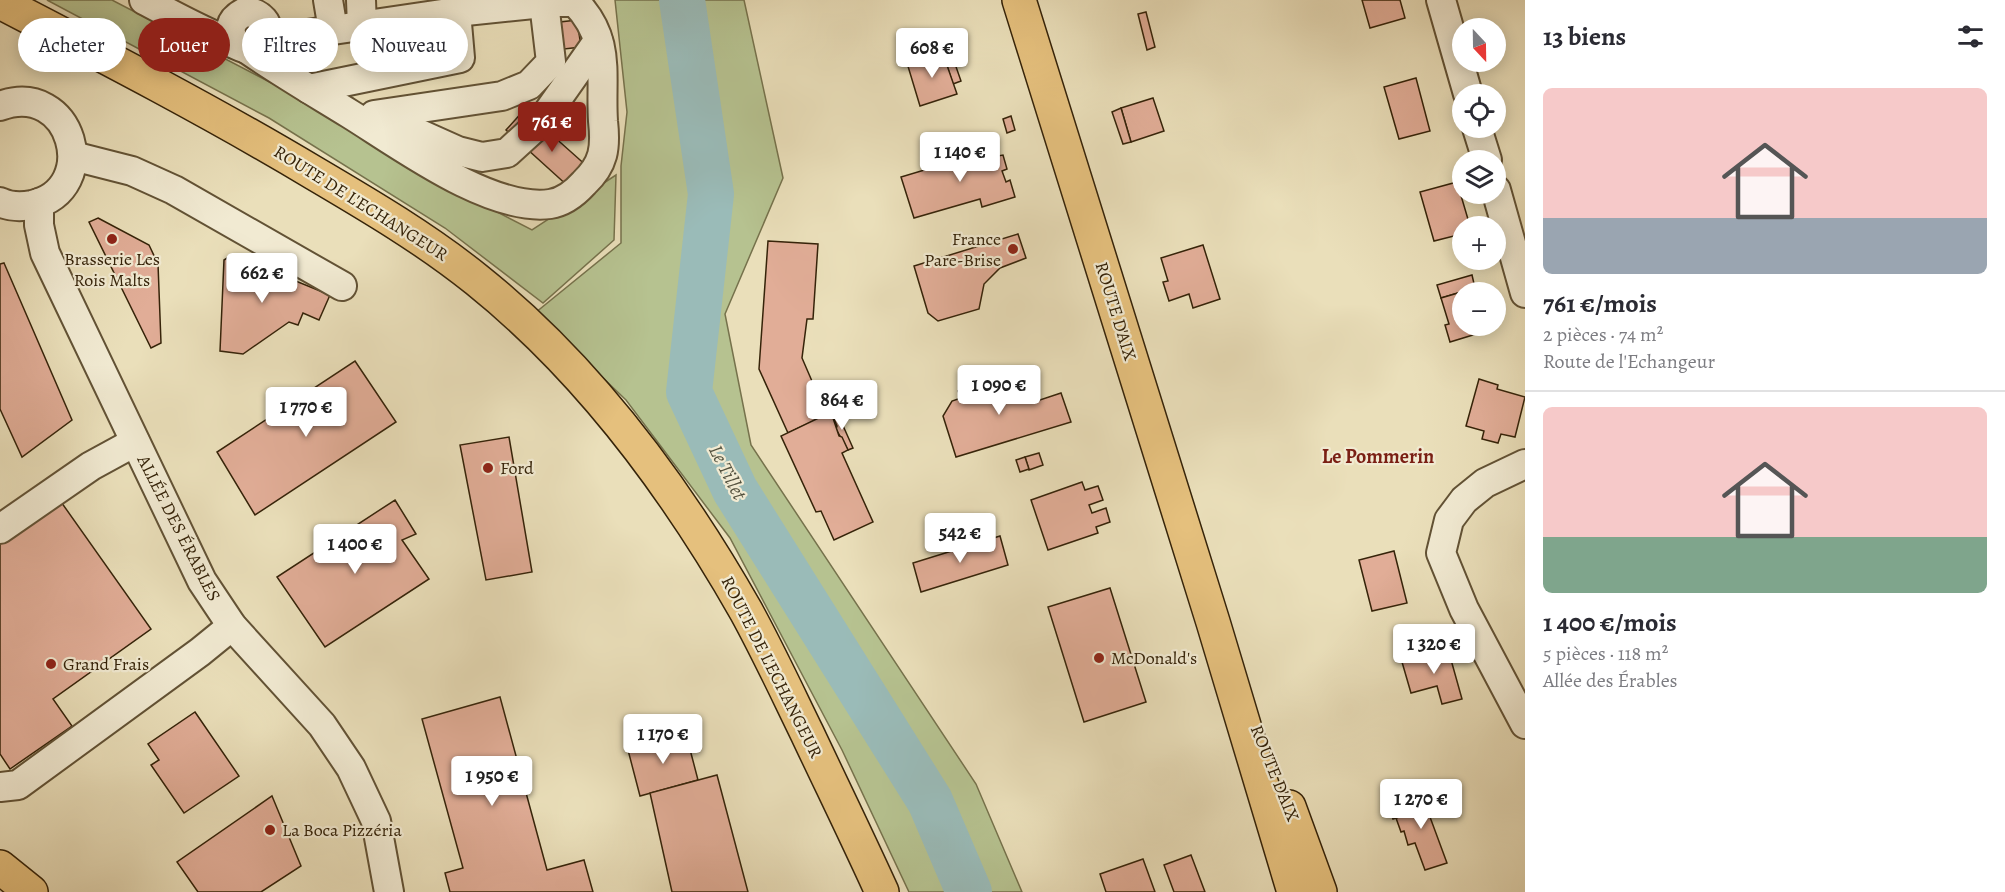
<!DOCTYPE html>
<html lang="fr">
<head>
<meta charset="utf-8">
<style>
  :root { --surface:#fff; --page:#f2f2f3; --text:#2b2b33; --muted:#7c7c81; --line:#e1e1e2; --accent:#8f2418 }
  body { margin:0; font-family:Alegreya,serif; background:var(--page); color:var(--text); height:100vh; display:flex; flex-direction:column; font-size:22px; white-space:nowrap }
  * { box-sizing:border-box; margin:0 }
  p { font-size:20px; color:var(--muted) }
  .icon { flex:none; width:33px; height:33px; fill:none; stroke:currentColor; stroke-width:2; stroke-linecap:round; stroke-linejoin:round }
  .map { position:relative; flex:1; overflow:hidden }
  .drawer { display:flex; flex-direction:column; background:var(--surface); width:480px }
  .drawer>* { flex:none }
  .hud { position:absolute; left:18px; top:18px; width:570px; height:54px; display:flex; gap:12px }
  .needle { width:39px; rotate:158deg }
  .tools { position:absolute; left:1452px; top:18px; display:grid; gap:12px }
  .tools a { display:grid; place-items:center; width:54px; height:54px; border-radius:50%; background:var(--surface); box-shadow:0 3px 15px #0003; font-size:30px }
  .price { position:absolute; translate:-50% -51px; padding:0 14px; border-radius:6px; background:#fff; color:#222; font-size:20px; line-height:39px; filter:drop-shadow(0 2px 3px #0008) }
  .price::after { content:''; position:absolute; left:50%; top:36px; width:18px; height:14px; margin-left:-9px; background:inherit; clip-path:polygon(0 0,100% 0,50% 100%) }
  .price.current { background:var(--accent); color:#fff }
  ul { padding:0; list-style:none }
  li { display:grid; align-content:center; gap:12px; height:318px; padding:0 18px }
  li+li { border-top:2px solid var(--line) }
  li span { display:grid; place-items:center; height:186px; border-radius:9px; color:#555 }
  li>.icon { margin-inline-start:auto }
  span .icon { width:108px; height:108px; fill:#fffc; stroke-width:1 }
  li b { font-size:26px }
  h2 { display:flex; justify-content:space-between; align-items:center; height:72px; padding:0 18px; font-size:26px }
  .chip { padding:0 21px; border-radius:27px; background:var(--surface); box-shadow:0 3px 15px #0003; font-size:21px; line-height:54px }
  .chip.current { background:var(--accent); color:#fff }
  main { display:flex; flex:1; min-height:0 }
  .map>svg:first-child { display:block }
  .green { fill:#b6c290; stroke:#76724c; stroke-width:1.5 }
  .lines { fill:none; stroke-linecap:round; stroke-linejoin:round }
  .river { stroke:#9abbb8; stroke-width:46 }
  .building { fill:#e1ad97; stroke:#352309; stroke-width:1.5 }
  .minor-casing { stroke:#625235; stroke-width:32 }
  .major-casing { stroke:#352309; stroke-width:36 }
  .minor { stroke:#f1ead2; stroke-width:28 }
  .major { stroke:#e5c07d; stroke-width:33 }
  .poi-dot { fill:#8f2418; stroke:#f1ead2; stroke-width:2 }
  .labels { text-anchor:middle; stroke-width:4.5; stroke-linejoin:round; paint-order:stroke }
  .street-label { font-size:18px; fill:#352309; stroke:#f1ead2 }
  .poi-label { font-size:18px; fill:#352309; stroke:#f1ead2; text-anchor:start }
  .neighbourhood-label { font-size:20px; font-weight:bold; fill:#7a1f14; stroke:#f1ead2 }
  .water-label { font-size:20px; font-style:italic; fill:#53513e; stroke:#f1ead2 }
</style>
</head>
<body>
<main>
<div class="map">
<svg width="1525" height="892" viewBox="0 0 1525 892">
  <rect width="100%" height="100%" fill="#eadfba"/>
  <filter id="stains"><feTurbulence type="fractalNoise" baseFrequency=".00333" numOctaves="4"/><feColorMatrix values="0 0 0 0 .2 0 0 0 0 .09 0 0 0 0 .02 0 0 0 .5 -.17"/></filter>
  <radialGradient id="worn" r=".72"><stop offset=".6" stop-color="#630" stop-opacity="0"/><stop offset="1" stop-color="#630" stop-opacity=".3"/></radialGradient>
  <!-- green -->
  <g class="green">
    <polygon points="47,0 112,0 306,101 426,175 532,230 616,175 614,240 543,303 445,228 269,118"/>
    <polygon points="615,0 744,0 783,178 725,314 751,445 976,784 1022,892 909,892 842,750 730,538 626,400 535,313 621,243 621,166 627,112"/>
  </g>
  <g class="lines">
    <!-- river -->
    <polyline class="river" points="682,0 711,194 689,392 735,490 930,801 969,892"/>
  </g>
  <!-- building -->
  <g class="building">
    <polygon points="1362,0 1400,0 1405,18 1370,28"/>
    <polygon points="1146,12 1155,47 1147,50 1138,14"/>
    <polygon points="577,20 581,47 564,49 560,22"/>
    <polygon points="947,41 961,81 953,84 942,51 907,63 904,55"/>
    <polygon points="942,51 957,94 920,106 907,63"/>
    <polygon points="1416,78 1430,131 1399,139 1384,87"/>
    <polygon points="1153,98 1164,131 1131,142 1121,108"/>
    <polygon points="1121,108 1131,142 1123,144 1112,112"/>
    <polygon points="524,110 598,176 580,197 506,130"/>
    <polygon points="1011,116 1015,130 1007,133 1003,119"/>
    <polygon points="994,142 998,156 1003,155 1007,169 1002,171 1006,182 1010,180 1015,197 982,207 980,199 914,218 901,177 968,157 966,149"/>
    <polygon points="1457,182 1470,226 1462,226 1462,234 1434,241 1420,192"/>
    <polygon points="98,218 149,245 158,264 161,343 151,348 89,222"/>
    <polygon points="1018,234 1026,258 1000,268 984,284 979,309 938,321 928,313 914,266"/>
    <polygon points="768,241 818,244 813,319 807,319 802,358 818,395 825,392 833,412 788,433 759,369"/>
    <polygon points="1203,245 1220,299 1193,308 1189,294 1169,301 1163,282 1168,281 1161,258"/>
    <polygon points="232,255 330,295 319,320 303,313 298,325 289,322 243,354 220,351 224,260"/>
    <polygon points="4,263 72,420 22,457 0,409 0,264"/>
    <polygon points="1472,275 1475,288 1441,298 1437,285"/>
    <polygon points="1475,288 1477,292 1462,292 1462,326 1484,326 1486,331 1450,342 1445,325 1449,324 1441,298"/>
    <polygon points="355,361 396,422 255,515 217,452"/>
    <polygon points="998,378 1010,384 1010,393 1020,397 1026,392 1040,400 1061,393 1071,422 956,457 943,416 952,401 961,398 958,391"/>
    <polygon points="1479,379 1498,385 1497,389 1525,397 1515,437 1501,434 1498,443 1482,439 1484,431 1466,426"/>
    <polygon points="836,410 853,448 848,450 836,429 837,426 831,412"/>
    <polygon points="831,412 839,436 842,437 848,450 842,453 873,522 834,540 821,511 816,512 781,436"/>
    <polygon points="509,437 532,572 486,580 460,445"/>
    <polygon points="1039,453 1043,465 1029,470 1025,457"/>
    <polygon points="1025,457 1029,469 1020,472 1016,460"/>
    <polygon points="1082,482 1085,490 1098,486 1103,500 1089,505 1092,513 1106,508 1110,522 1096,527 1098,533 1048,550 1031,500"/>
    <polygon points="59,499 151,629 53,699 72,726 10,769 0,754 0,541"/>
    <polygon points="395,500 416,534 402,540 429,579 325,647 277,577"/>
    <polygon points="1000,536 1008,565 921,592 913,563"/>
    <polygon points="1394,551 1407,603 1372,611 1359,560"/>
    <polygon points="1110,588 1146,702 1084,722 1048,607"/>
    <polygon points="1448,649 1462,699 1442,704 1437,686 1411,693 1402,662"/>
    <polygon points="500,697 547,870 584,860 593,892 450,892 445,873 463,868 422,719"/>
    <polygon points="195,712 239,776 184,813 151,765 159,760 148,744"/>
    <polygon points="686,734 698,780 640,796 628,750"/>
    <polygon points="717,775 748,892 672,892 650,793"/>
    <polygon points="1420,790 1447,863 1425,870 1415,843 1408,845 1404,831 1401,832 1396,818 1405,815 1399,797"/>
    <polygon points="272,796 301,866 261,892 198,892 177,862"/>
    <polygon points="1399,797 1405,815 1393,819 1387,801"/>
    <polygon points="1191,855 1205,892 1174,892 1164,865"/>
    <polygon points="1143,859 1155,892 1106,892 1100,874"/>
  </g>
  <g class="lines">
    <defs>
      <g id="minor">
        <path d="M144 0C173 15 201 31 232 43 238 45 243 49 249 49 256 48 261 45 264 39 273 24 259 12 245 12 230 19 226 32 237 45"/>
        <polyline points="361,0 362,27"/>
        <polyline points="1441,0 1468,94"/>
        <polyline points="263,41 333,30"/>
        <path d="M247 49C280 72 316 93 350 114 400 145 490 212 550 204 564 202 575 193 584 183 604 164 606 148 603 121 600 75 612 40 575 2H553L456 12 333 30 328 0"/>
        <polyline points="309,89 460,58 456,12"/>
        <path d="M0 106C72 79 103 189 32 205 21 207 10 207 0 202"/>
        <polyline points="374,115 502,96 529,85 551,62 544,3"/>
        <polyline points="391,121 458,151 482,157 507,153 541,122 598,41"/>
        <polyline points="1477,128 1487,160"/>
        <polyline points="73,156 132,171 174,190 342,286"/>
        <polyline points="1496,190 1525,293"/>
        <polyline points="39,203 39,225 45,253 202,581 232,626 322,725 351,768 376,821 389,892"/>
        <polyline points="1525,464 1485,483 1464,500 1449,520 1441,553 1464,609 1525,724"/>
        <polyline points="0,529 91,466 135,442"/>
        <polyline points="0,787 18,785 200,652 232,626"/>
      </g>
      <g id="major">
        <polyline points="1019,0 1213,622 1294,892"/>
        <path d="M0 2C106 57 212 112 314 173 370 206 426 239 477 280 588 369 676 488 746 611 768 651 787 692 807 733 832 786 858 839 882 892"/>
        <polyline points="1289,807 1320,892"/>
        <polyline points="0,867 31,892"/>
      </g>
    </defs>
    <!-- minor casing -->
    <use href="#minor" class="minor-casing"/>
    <!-- major casing -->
    <use href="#major" class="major-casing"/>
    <!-- minor -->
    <use href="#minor" class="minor"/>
    <!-- major -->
    <use href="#major" class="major"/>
  </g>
  <!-- markers -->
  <g class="poi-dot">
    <circle cx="112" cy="239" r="6"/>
    <circle cx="1013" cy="249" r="6"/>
    <circle cx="488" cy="468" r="6"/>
    <circle cx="1099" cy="658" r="6"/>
    <circle cx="51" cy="664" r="6"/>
    <circle cx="270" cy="830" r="6"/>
  </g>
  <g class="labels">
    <!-- street labels -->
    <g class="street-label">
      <text transform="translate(361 203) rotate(32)" y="6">ROUTE DE L'ECHANGEUR</text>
      <text transform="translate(1116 311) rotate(73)" y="6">ROUTE D'AIX</text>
      <text transform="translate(179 528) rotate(63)" y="6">ALLÉE DES ÉRABLES</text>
      <text transform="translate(772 667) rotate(63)" y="6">ROUTE DE L'ECHANGEUR</text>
      <text transform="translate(1275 773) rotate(68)" y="6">ROUTE D'AIX</text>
    </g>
    <!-- poi labels -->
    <g class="poi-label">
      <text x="1001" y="245" text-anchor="end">France<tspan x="1001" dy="21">Pare-Brise</tspan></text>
      <text x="112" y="265" text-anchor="middle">Brasserie Les<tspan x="112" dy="21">Rois Malts</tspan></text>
      <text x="500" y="474">Ford</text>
      <text x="1111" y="664">McDonald's</text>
      <text x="63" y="670">Grand Frais</text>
      <text x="282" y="836">La Boca Pizzéria</text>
    </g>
    <!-- neighbourhood labels -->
    <g class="neighbourhood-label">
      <text x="1378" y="463">Le Pommerin</text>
    </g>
    <!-- water labels -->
    <g class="water-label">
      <text transform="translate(728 472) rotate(63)" y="7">Le Tillet</text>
    </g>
  </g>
  <rect width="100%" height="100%" filter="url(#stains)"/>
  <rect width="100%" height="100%" fill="url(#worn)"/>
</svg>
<div class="tools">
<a><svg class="needle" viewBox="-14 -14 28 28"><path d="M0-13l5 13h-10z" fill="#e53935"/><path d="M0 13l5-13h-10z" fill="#7c7c81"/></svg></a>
<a><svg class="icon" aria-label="locate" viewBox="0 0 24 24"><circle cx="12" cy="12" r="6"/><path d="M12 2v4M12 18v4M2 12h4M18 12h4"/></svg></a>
<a><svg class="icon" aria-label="layers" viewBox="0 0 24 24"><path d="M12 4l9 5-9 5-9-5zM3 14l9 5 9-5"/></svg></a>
<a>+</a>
<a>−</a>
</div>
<b class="price" style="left:932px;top:79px">608 €</b>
<b class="price current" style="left:552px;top:153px">761 €</b>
<b class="price" style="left:960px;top:183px">1 140 €</b>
<b class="price" style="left:262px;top:304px">662 €</b>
<b class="price" style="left:999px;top:416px">1 090 €</b>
<b class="price" style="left:842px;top:431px">864 €</b>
<b class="price" style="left:306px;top:438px">1 770 €</b>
<b class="price" style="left:960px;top:564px">542 €</b>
<b class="price" style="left:355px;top:575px">1 400 €</b>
<b class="price" style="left:1434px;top:675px">1 320 €</b>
<b class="price" style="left:663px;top:765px">1 170 €</b>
<b class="price" style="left:492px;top:807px">1 950 €</b>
<b class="price" style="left:1421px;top:830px">1 270 €</b>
<div class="hud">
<a class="chip">Acheter</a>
<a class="chip current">Louer</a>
<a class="chip">Filtres</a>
<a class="chip">Nouveau</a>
</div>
</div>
<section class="drawer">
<h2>13 biens<svg class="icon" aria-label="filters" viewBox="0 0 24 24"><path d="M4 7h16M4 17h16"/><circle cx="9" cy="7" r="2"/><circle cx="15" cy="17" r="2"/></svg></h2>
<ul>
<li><span style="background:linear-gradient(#f6c9c9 70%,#9aa5b1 0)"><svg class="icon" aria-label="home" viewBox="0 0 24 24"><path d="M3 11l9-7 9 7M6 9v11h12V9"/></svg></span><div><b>761 €/mois</b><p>2 pièces · 74 m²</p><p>Route de l'Echangeur</p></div></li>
<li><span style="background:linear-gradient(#f6c9c9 70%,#7fa58c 0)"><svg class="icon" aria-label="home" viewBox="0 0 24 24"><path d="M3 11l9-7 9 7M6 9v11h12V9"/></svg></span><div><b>1 400 €/mois</b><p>5 pièces · 118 m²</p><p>Allée des Érables</p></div></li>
</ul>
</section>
</main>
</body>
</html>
